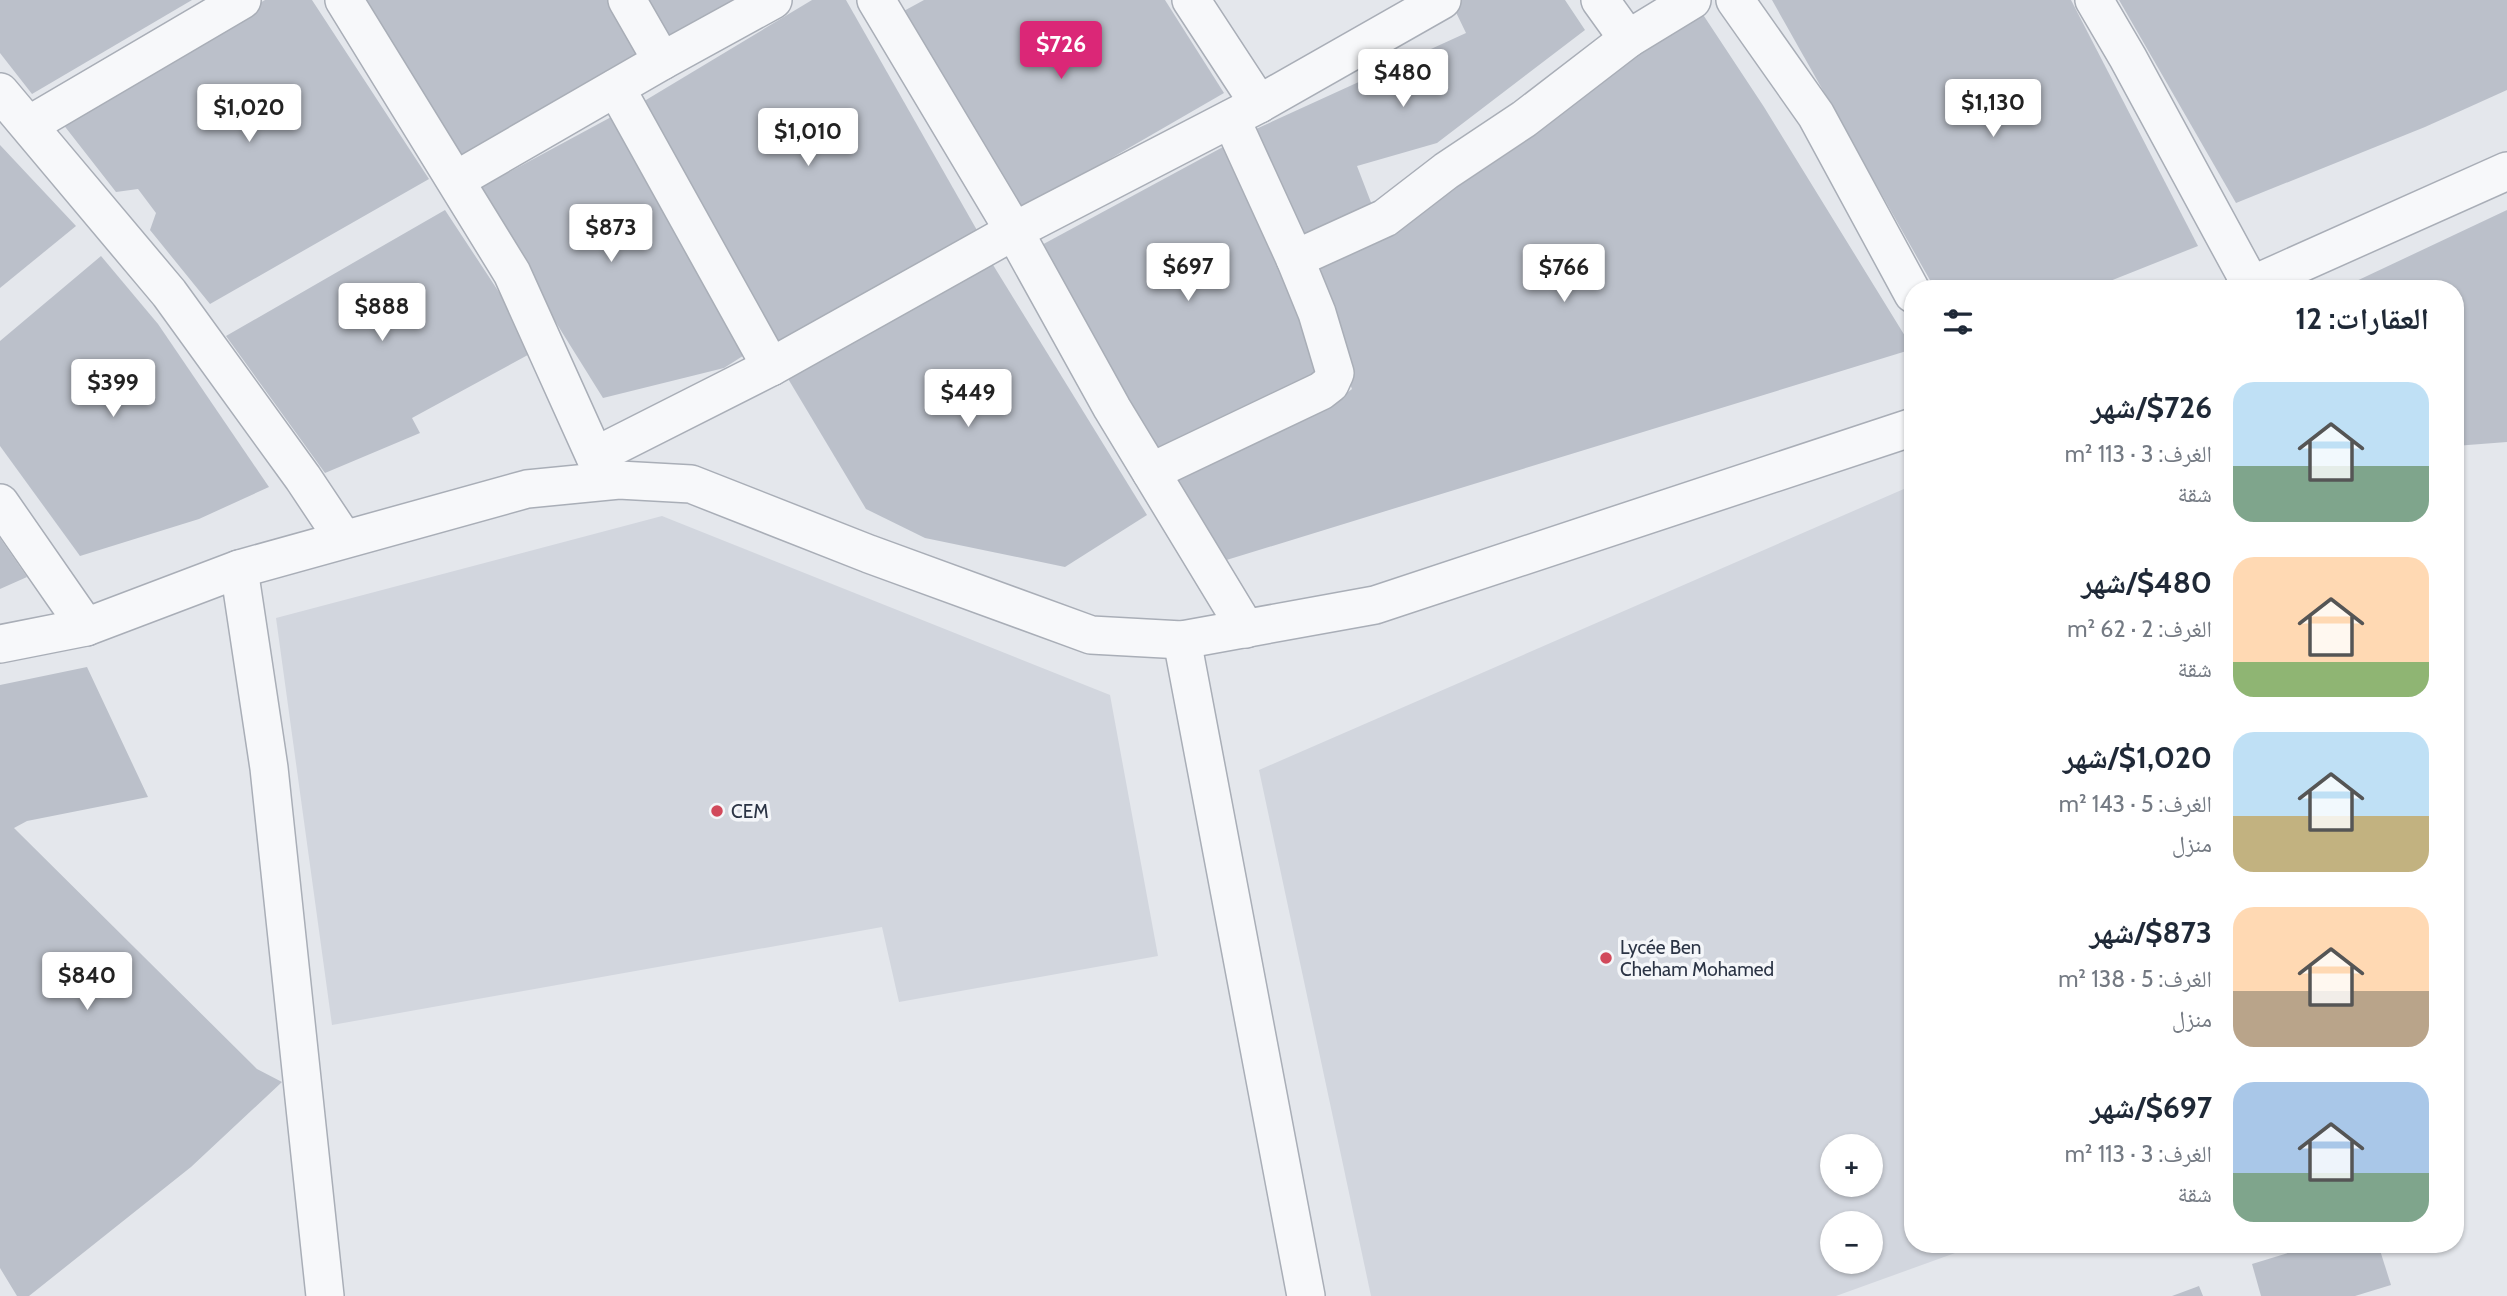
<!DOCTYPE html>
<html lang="ar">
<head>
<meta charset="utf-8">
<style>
  :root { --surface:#fff; --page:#f6f6f7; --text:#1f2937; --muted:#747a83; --accent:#db2777 }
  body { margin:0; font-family:Cabin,"Noto Naskh Arabic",sans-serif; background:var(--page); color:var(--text); direction:rtl; height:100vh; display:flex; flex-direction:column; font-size:26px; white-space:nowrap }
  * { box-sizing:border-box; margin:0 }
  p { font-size:23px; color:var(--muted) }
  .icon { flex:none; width:38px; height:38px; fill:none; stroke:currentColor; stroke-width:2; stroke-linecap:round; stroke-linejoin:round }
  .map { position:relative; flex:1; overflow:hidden; direction:ltr }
  .sheet { position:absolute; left:1904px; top:280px; width:560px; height:973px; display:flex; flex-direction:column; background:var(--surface); border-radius:28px; box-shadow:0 2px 5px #0004; direction:rtl }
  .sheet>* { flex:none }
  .controls { position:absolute; left:1820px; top:1134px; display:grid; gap:14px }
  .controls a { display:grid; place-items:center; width:63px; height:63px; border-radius:50%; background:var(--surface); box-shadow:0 2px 5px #0004; font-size:35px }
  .price { position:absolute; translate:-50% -60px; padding:0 16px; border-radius:7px; background:#fff; color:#222; font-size:23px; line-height:46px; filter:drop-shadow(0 2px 4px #0008) }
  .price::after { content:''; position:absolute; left:50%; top:42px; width:21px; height:16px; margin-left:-10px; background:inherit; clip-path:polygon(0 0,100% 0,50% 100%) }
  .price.on { background:var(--accent); color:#fff }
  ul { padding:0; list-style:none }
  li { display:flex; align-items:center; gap:21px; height:175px; padding:0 35px }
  li span { display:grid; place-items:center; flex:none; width:196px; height:140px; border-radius:21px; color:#555 }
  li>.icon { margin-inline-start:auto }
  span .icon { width:84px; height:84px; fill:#fffc; stroke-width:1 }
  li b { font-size:30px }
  h2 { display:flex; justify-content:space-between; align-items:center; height:84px; padding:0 35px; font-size:30px }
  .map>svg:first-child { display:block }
  .built { fill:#d2d6de; fill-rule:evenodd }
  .building { fill:#bbc0ca }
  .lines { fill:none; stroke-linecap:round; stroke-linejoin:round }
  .street-casing { stroke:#a9aeb7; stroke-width:40 }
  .street { stroke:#f7f8fa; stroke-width:37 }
  .poi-dot { fill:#d1495b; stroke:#f4f6f9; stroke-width:2.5 }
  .labels { text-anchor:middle; stroke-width:7; stroke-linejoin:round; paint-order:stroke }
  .poi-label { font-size:19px; fill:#2b3445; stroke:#f4f6f9; text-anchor:start }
</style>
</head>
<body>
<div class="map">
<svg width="2507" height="1296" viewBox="0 0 2507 1296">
  <rect width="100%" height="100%" fill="#e4e7ec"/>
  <!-- built -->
  <g class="built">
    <path d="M1913 485V1244H1980L1836 1296H1371L1259 770ZM1832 1146H1871V1185H1832ZM1832 1223H1871V1262H1832Z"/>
    <polygon points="662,516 1110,695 1158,956 899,1002 882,927 332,1025 276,618"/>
  </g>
  <!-- building -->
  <g class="building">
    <polygon points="0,0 192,0 32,94 0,53"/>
    <polygon points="265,0 312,0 429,179 210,304 150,230 156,213 138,189 116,192 59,119"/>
    <polygon points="361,0 609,0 645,62 460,162"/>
    <polygon points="637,0 735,0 661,42"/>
    <polygon points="812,0 846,0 978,232 780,350 636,106"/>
    <polygon points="924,0 1165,0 1224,93 1018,212 902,12"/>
    <polygon points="1450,0 1565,0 1585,30 1437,143 1357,166 1372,205 1292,242 1245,134 1466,33"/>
    <polygon points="1772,0 2071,0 2198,246 2090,289 1935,289"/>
    <polygon points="2119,0 2507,0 2507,90 2425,127 2236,203"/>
    <polygon points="1698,7 1764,107 1913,349 1220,562 1173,478 1330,406 1352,389 1300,263 1421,214"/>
    <polygon points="613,116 746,354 724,368 603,398 474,191"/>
    <polygon points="1234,141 1327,375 1159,461 1038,247"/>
    <polygon points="0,145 76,226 0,288"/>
    <polygon points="445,210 537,350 412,418 420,433 325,473 226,336"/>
    <polygon points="2507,210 2507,442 2455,446 2455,289 2352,289 2350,284"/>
    <polygon points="101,256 158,324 269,487 199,519 80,556 0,446 0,341"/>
    <polygon points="990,260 1147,515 1065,567 925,538 866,509 787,377"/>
    <polygon points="0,538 27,577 0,589"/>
    <polygon points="87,667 148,797 27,821 14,828 257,1069 282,1082 191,1167 29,1296 17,1296 0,1268 0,685"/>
    <polygon points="2317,1244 2378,1244 2391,1285 2355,1296 2261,1296 2252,1264"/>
    <polygon points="2199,1286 2203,1296 2172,1296"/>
  </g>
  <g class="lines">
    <defs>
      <g id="street">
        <polyline points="344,0 512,273 604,477"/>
        <polyline points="627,0 662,61"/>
        <polyline points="876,0 1014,231 1112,408 1246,629"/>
        <polyline points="1191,0 1259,104"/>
        <polyline points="1600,0 1628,39 1692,0"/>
        <polyline points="1735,0 1816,115 1913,294"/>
        <polyline points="2094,0 2128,58 2251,285"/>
        <polyline points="616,88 771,367"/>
        <polyline points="0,92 169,293 303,478 343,538"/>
        <polyline points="1231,119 1295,259"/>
        <polyline points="29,125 242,0"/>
        <polyline points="456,180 662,61 773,0"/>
        <polyline points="2243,289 2507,171"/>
        <polyline points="595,456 771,367 1014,231 1259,104 1442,0"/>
        <polyline points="1151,472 1321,391 1330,384 1335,373 1317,313 1295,259 1385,218 1446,171 1524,119 1628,39"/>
        <polyline points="0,503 86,627"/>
        <polyline points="239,569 269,768 325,1296"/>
        <polyline points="1182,640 1306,1296"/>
        <polyline points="0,644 86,627 239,569 527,489 619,480 691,484 869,554 1091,635 1182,640 1375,605 1913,427"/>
      </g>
    </defs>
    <!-- street casing -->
    <use href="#street" class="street-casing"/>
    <!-- street -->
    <use href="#street" class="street"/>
  </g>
  <!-- markers -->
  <g class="poi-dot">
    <circle cx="717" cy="811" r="7"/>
    <circle cx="1606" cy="958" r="7"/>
  </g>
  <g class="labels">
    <!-- poi labels -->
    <g class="poi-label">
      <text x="731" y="818">CEM</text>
      <text x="1620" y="954">Lycée Ben<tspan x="1620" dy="22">Cheham Mohamed</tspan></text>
    </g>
  </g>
</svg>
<div class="controls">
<a>+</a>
<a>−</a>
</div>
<b class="price on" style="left:1061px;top:81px">$726</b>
<b class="price" style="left:1403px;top:109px">$480</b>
<b class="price" style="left:1993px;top:139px">$1,130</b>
<b class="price" style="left:249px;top:144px">$1,020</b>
<b class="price" style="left:808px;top:168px">$1,010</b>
<b class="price" style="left:611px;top:264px">$873</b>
<b class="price" style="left:1188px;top:303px">$697</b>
<b class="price" style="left:1564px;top:304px">$766</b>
<b class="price" style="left:382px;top:343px">$888</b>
<b class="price" style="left:113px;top:419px">$399</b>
<b class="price" style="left:968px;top:429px">$449</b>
<b class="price" style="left:87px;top:1012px">$840</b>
<section class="sheet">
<h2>العقارات: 12<svg class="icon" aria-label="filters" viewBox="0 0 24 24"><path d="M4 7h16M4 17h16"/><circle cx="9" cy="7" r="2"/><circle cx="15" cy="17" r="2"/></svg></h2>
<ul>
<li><span style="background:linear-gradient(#bfe0f5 60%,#7fa58c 0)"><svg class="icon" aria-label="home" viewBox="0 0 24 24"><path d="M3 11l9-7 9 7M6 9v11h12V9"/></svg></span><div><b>$726/شهر</b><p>الغرف: 3 · 113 m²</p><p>شقة</p></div></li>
<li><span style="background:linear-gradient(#ffd9b3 75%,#8fb573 0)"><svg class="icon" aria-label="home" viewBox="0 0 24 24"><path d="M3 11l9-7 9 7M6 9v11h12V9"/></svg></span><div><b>$480/شهر</b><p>الغرف: 2 · 62 m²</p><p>شقة</p></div></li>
<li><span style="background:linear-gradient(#bfe0f5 60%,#c2b280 0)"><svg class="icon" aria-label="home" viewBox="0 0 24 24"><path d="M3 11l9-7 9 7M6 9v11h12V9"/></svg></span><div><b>$1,020/شهر</b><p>الغرف: 5 · 143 m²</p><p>منزل</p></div></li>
<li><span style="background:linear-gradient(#ffd9b3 60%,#b9a48a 0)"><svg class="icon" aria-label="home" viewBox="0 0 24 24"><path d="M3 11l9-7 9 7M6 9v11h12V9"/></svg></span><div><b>$873/شهر</b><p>الغرف: 5 · 138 m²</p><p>منزل</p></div></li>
<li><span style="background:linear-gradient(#a9c7e8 65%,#7fa58c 0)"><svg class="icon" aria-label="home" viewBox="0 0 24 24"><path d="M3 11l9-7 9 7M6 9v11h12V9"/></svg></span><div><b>$697/شهر</b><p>الغرف: 3 · 113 m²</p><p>شقة</p></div></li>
</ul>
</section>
</div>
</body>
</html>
